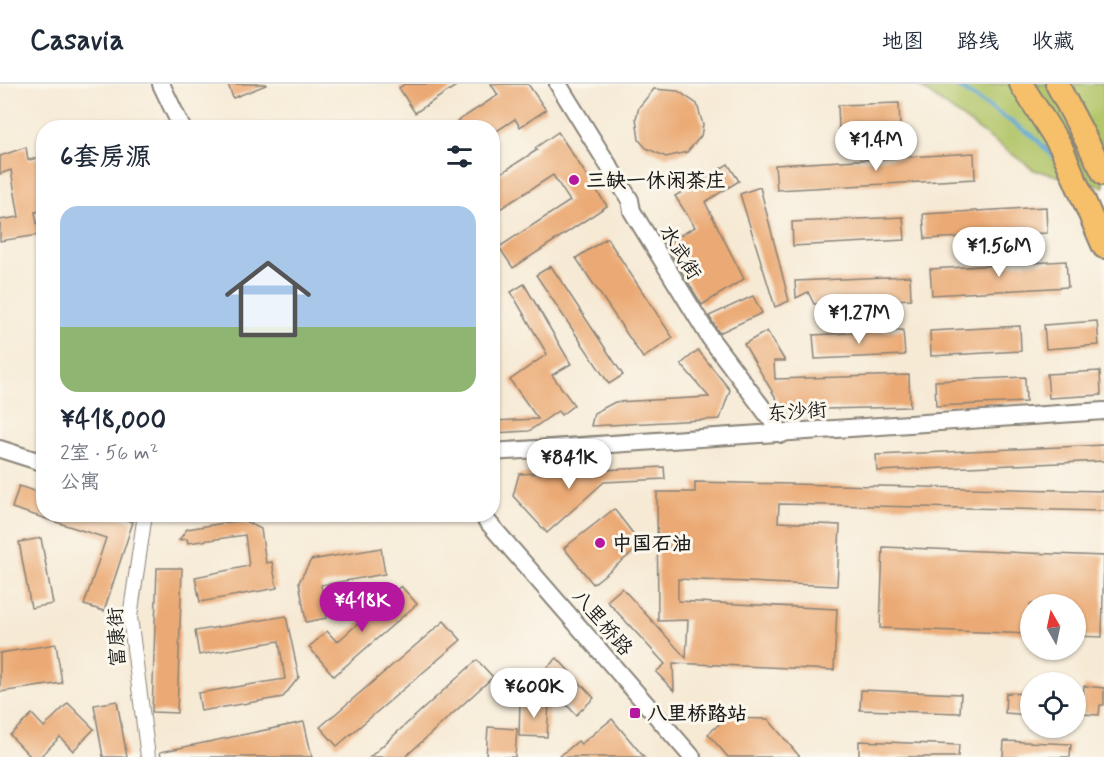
<!DOCTYPE html>
<html lang="zh">
<head>
<meta charset="utf-8">
<style>
  :root { --surface:#fff; --page:#f2f2f3; --text:#1f2937; --muted:#747a83; --line:#e0e1e3; --accent:#b5179e }
  body { margin:0; font-family:Mynerve,"LXGW WenKai TC",sans-serif; background:var(--page); color:var(--text); height:100vh; display:flex; flex-direction:column; font-size:22px; white-space:nowrap }
  * { box-sizing:border-box; margin:0 }
  p { font-size:20px; color:var(--muted) }
  .icon { flex:none; width:33px; height:33px; fill:none; stroke:currentColor; stroke-width:2; stroke-linecap:round; stroke-linejoin:round }
  .map { position:relative; flex:1; overflow:hidden }
  .details { position:absolute; left:36px; top:36px; width:464px; height:402px; display:flex; flex-direction:column; background:var(--surface); border-radius:24px; box-shadow:0 2px 4px #0004 }
  .details>* { flex:none }
  .needle { width:39px; rotate:351deg }
  .tools { position:absolute; left:1020px; top:510px; display:grid; gap:12px }
  .tools a { display:grid; place-items:center; width:66px; height:66px; border-radius:50%; background:var(--surface); box-shadow:0 2px 4px #0004; font-size:30px }
  .price { position:absolute; translate:-50% -51px; padding:0 14px; border-radius:21px; background:#fff; color:#222; font-size:20px; line-height:39px; filter:drop-shadow(0 2px 3px #0008) }
  .price::after { content:''; position:absolute; left:50%; top:36px; width:18px; height:14px; margin-left:-9px; background:inherit; clip-path:polygon(0 0,100% 0,50% 100%) }
  .price.on { background:var(--accent); color:#fff }
  ul { padding:0; list-style:none }
  li { display:grid; align-content:center; gap:12px; height:318px; padding:0 24px }
  li span { display:grid; place-items:center; height:186px; border-radius:18px; color:#555 }
  li>.icon { margin-inline-start:auto }
  span .icon { width:108px; height:108px; fill:#fffc; stroke-width:1 }
  li b { font-size:26px }
  h2 { display:flex; justify-content:space-between; align-items:center; height:72px; padding:0 24px; font-size:26px }
  header { display:flex; align-items:center; gap:36px; box-sizing:border-box; height:84px; padding:0 30px; background:var(--surface); border-bottom:2px solid var(--line) }
  header strong { font-size:28px }
  nav { display:flex; gap:33px; margin-inline-start:auto; font-size:21px }
  .map>svg:first-child { display:block }
  .green { fill:#b3c66a; stroke:#687143; stroke-width:1.5 }
  .lines { fill:none; stroke-linecap:round; stroke-linejoin:round }
  .stream { stroke:#5ba7d4; stroke-width:4 }
  .building { fill:#ebaa74 }
  .minor-casing { stroke:#898378; stroke-width:16 }
  .tertiary-casing { stroke:#898378; stroke-width:20 }
  .trunk-casing { stroke:#898378; stroke-width:26 }
  .minor { stroke:#fff; stroke-width:14 }
  .tertiary { stroke:#fff; stroke-width:16 }
  .trunk { stroke:#f6c06b; stroke-width:22 }
  .poi-dot { fill:#b5179e; stroke:#fbf7ec; stroke-width:2 }
  .labels { text-anchor:middle; stroke-width:6; stroke-linejoin:round; paint-order:stroke }
  .poi-label { font-size:20px; font-weight:bold; fill:#1c1c1c; stroke:#fbf7ec; text-anchor:start }
  .street-label { font-size:20px; fill:#1c1c1c; stroke:#fbf7ec }
</style>
</head>
<body>
<header>
<strong>Casavia</strong>
<nav><a>地图</a><a>路线</a><a>收藏</a></nav>
</header>
<div class="map">
<svg width="1104" height="673" viewBox="0 0 1104 673">
  <rect width="100%" height="100%" fill="#fbf7ec"/>
  <filter id="ink" filterUnits="userSpaceOnUse"><feTurbulence type="fractalNoise" baseFrequency=".0167" numOctaves="2"/><feDisplacementMap in="SourceGraphic" scale="12" xChannelSelector="R" yChannelSelector="G"/><feConvolveMatrix kernelMatrix="1 2 1 2 8 2 1 2 1" color-interpolation-filters="sRGB"/></filter>
  <filter id="wash" filterUnits="userSpaceOnUse"><feTurbulence type="fractalNoise" baseFrequency=".008" numOctaves="4" result="noise"/><feDisplacementMap in="SourceGraphic" scale="24" xChannelSelector="R" yChannelSelector="G"/><feGaussianBlur stdDeviation="1.35" result="paint"/><feColorMatrix in="noise" values="0 0 0 0 0 0 0 0 0 0 0 0 0 0 0 0 0 1.4 0 .05"/><feComposite in="paint" operator="in"/></filter>
  <g filter="url(#wash)">
    <rect width="100%" height="100%" fill="#f6ead5"/>
    <!-- green -->
    <polygon class="green" points="916,0 1104,0 1104,103 1034,86"/>
    <g class="lines">
      <!-- stream -->
      <g class="stream">
        <polyline points="954,0 1033,52 1055,74"/>
        <polyline points="1094,114 1104,124"/>
      </g>
    </g>
    <g id="blocks">
      <!-- building -->
      <g class="building">
        <polygon points="228,0 266,0 266,1 233,14"/>
        <polygon points="405,0 459,0 415,29 399,4"/>
        <polygon points="491,0 528,0 546,26 520,43 515,35 492,50 492,44 447,44 498,11"/>
        <polygon points="654,5 678,7 697,20 703,41 701,52 687,68 666,73 646,64 639,56 636,34 639,23"/>
        <polygon points="899,19 900,45 839,47 838,21"/>
        <polygon points="558,48 607,122 513,184 499,163 570,117 553,91 492,130 492,95 537,66 535,64"/>
        <polygon points="26,63 28,76 44,73 44,127 35,128 39,151 0,157 0,136 19,133 11,86 0,90 0,72"/>
        <polygon points="974,69 975,95 777,106 775,81"/>
        <polygon points="728,80 739,97 705,118 744,195 702,221 665,160 695,143 675,112"/>
        <polygon points="760,103 789,217 775,223 740,110"/>
        <polygon points="1046,123 1047,149 925,155 923,130"/>
        <polygon points="903,133 905,156 793,162 792,138"/>
        <polygon points="607,154 673,254 643,274 576,174"/>
        <polygon points="1066,177 1068,203 932,211 930,185"/>
        <polygon points="551,182 623,291 609,300 536,191"/>
        <polygon points="910,192 911,215 814,220 808,208 796,214 795,197"/>
        <polygon points="524,200 571,280 552,291 574,321 561,331 558,327 529,347 492,349 492,337 538,335 510,296 547,270 511,208"/>
        <polygon points="753,212 762,229 719,249 709,232"/>
        <polygon points="1097,237 1099,261 1046,265 1044,241"/>
        <polygon points="1020,242 1021,267 931,272 930,247"/>
        <polygon points="903,246 905,271 815,275 813,251"/>
        <polygon points="767,247 785,277 774,277 775,295 909,291 910,323 783,326 744,260"/>
        <polygon points="698,266 730,306 720,335 591,342 594,329 615,318 709,313 681,280"/>
        <polygon points="1100,287 1101,311 1049,314 1047,290"/>
        <polygon points="1025,293 1026,318 936,322 935,297"/>
        <polygon points="1104,361 1104,377 877,387 876,371"/>
        <polygon points="664,383 665,395 604,398 547,449 513,412 519,390"/>
        <polygon points="695,398 1104,407 1104,427 779,420 778,438 840,441 837,502 678,495 678,517 837,525 834,586 673,579 674,607 656,588 665,580 607,517 622,504 686,574 688,536 658,537 657,408 695,408"/>
        <polygon points="19,402 44,410 44,430 108,430 133,438 104,527 84,521 106,454 12,424"/>
        <polygon points="614,425 642,461 593,500 564,464"/>
        <polygon points="243,436 261,445 266,479 272,478 277,504 200,518 195,493 249,482 245,451 188,459 187,455 179,456 187,445"/>
        <polygon points="41,454 53,520 31,524 19,458"/>
        <polygon points="883,463 1104,472 1102,553 1076,552 1076,520 1030,520 1030,550 880,544"/>
        <polygon points="381,464 385,490 321,501 327,534 306,538 299,498 311,476"/>
        <polygon points="157,484 182,484 177,629 152,628"/>
        <polygon points="401,502 417,520 334,592 309,563 327,547 337,558"/>
        <polygon points="286,532 299,593 283,613 201,627 198,609 285,595 279,557 199,571 195,547"/>
        <polygon points="444,537 461,556 337,662 320,643"/>
        <polygon points="56,560 62,599 0,608 0,569"/>
        <polygon points="557,574 594,614 576,631 539,591"/>
        <polygon points="477,576 493,593 405,673 370,673"/>
        <polygon points="1084,602 1104,604 1104,621 1100,621 1099,631 1082,630"/>
        <polygon points="861,606 961,610 960,629 860,626"/>
        <polygon points="1006,609 1030,610 1030,631 1005,629"/>
        <polygon points="117,617 127,673 103,673 94,621"/>
        <polygon points="520,617 549,619 547,653 519,652"/>
        <polygon points="68,619 94,645 73,667 60,653 40,673 31,673 10,651 32,630 44,643"/>
        <polygon points="726,634 768,635 800,673 728,673 708,650"/>
        <polygon points="612,635 644,673 559,673 578,657 581,660"/>
        <polygon points="304,638 312,673 161,673 160,668"/>
        <polygon points="488,643 517,645 515,673 486,673"/>
        <polygon points="859,657 959,661 958,673 859,673"/>
        <polygon points="1004,657 1071,660 1070,673 1003,673"/>
      </g>
    </g>
  </g>
  <g filter="url(#ink)">
    <use href="#blocks" fill-opacity="0" stroke="#898378" stroke-width="1.5"/>
    <g class="lines">
      <defs>
        <polyline id="minor" points="145,430 130,533 148,673"/>
        <g id="tertiary">
          <polyline points="161,0 182,44"/>
          <polyline points="558,0 630,116 632,127 710,254 782,350"/>
          <polyline points="0,365 44,379"/>
          <polyline points="492,368 1104,327"/>
          <polyline points="481,430 692,673"/>
        </g>
        <g id="trunk">
          <polyline points="1021,0 1061,63 1104,163"/>
          <polyline points="1057,0 1104,90"/>
        </g>
      </defs>
      <!-- minor casing -->
      <use href="#minor" class="minor-casing"/>
      <!-- tertiary casing -->
      <use href="#tertiary" class="tertiary-casing"/>
      <!-- trunk casing -->
      <use href="#trunk" class="trunk-casing"/>
      <!-- minor -->
      <use href="#minor" class="minor"/>
      <!-- tertiary -->
      <use href="#tertiary" class="tertiary"/>
      <!-- trunk -->
      <use href="#trunk" class="trunk"/>
    </g>
  </g>
  <!-- markers -->
  <g class="poi-dot">
    <circle cx="574" cy="96" r="6"/>
    <circle cx="600" cy="459" r="6"/>
    <rect x="629" y="623" width="12" height="12" rx="3"/>
  </g>
  <g class="labels">
    <!-- poi labels -->
    <g class="poi-label">
      <text x="586" y="103">三缺一休闲茶庄</text>
      <text x="612" y="466">中国石油</text>
      <text x="647" y="636">八里桥路站</text>
    </g>
    <!-- street labels -->
    <g class="street-label">
      <text transform="translate(681 168) rotate(58)" y="7">水武街</text>
      <text transform="translate(797 327) rotate(-4)" y="7">东沙街</text>
      <text transform="translate(603 538) rotate(49)" y="7">八里桥路</text>
      <text transform="translate(116 553) rotate(-93)" y="7">富康街</text>
    </g>
  </g>
</svg>
<div class="tools">
<a><svg class="needle" viewBox="-14 -14 28 28"><path d="M0-13l5 13h-10z" fill="#e53935"/><path d="M0 13l5-13h-10z" fill="#747a83"/></svg></a>
<a><svg class="icon" aria-label="locate" viewBox="0 0 24 24"><circle cx="12" cy="12" r="6"/><path d="M12 2v4M12 18v4M2 12h4M18 12h4"/></svg></a>
</div>
<b class="price" style="left:876px;top:88px">¥1.4M</b>
<b class="price" style="left:999px;top:194px">¥1.56M</b>
<b class="price" style="left:859px;top:261px">¥1.27M</b>
<b class="price" style="left:569px;top:406px">¥841K</b>
<b class="price on" style="left:362px;top:549px">¥418K</b>
<b class="price" style="left:534px;top:635px">¥600K</b>
<section class="details">
<h2>6套房源<svg class="icon" aria-label="filters" viewBox="0 0 24 24"><path d="M4 7h16M4 17h16"/><circle cx="9" cy="7" r="2"/><circle cx="15" cy="17" r="2"/></svg></h2>
<ul>
<li><span style="background:linear-gradient(#a9c7e8 65%,#8fb573 0)"><svg class="icon" aria-label="home" viewBox="0 0 24 24"><path d="M3 11l9-7 9 7M6 9v11h12V9"/></svg></span><div><b>¥418,000</b><p>2室 · 56 m²</p><p>公寓</p></div></li>
</ul>
</section>
</div>
</body>
</html>
